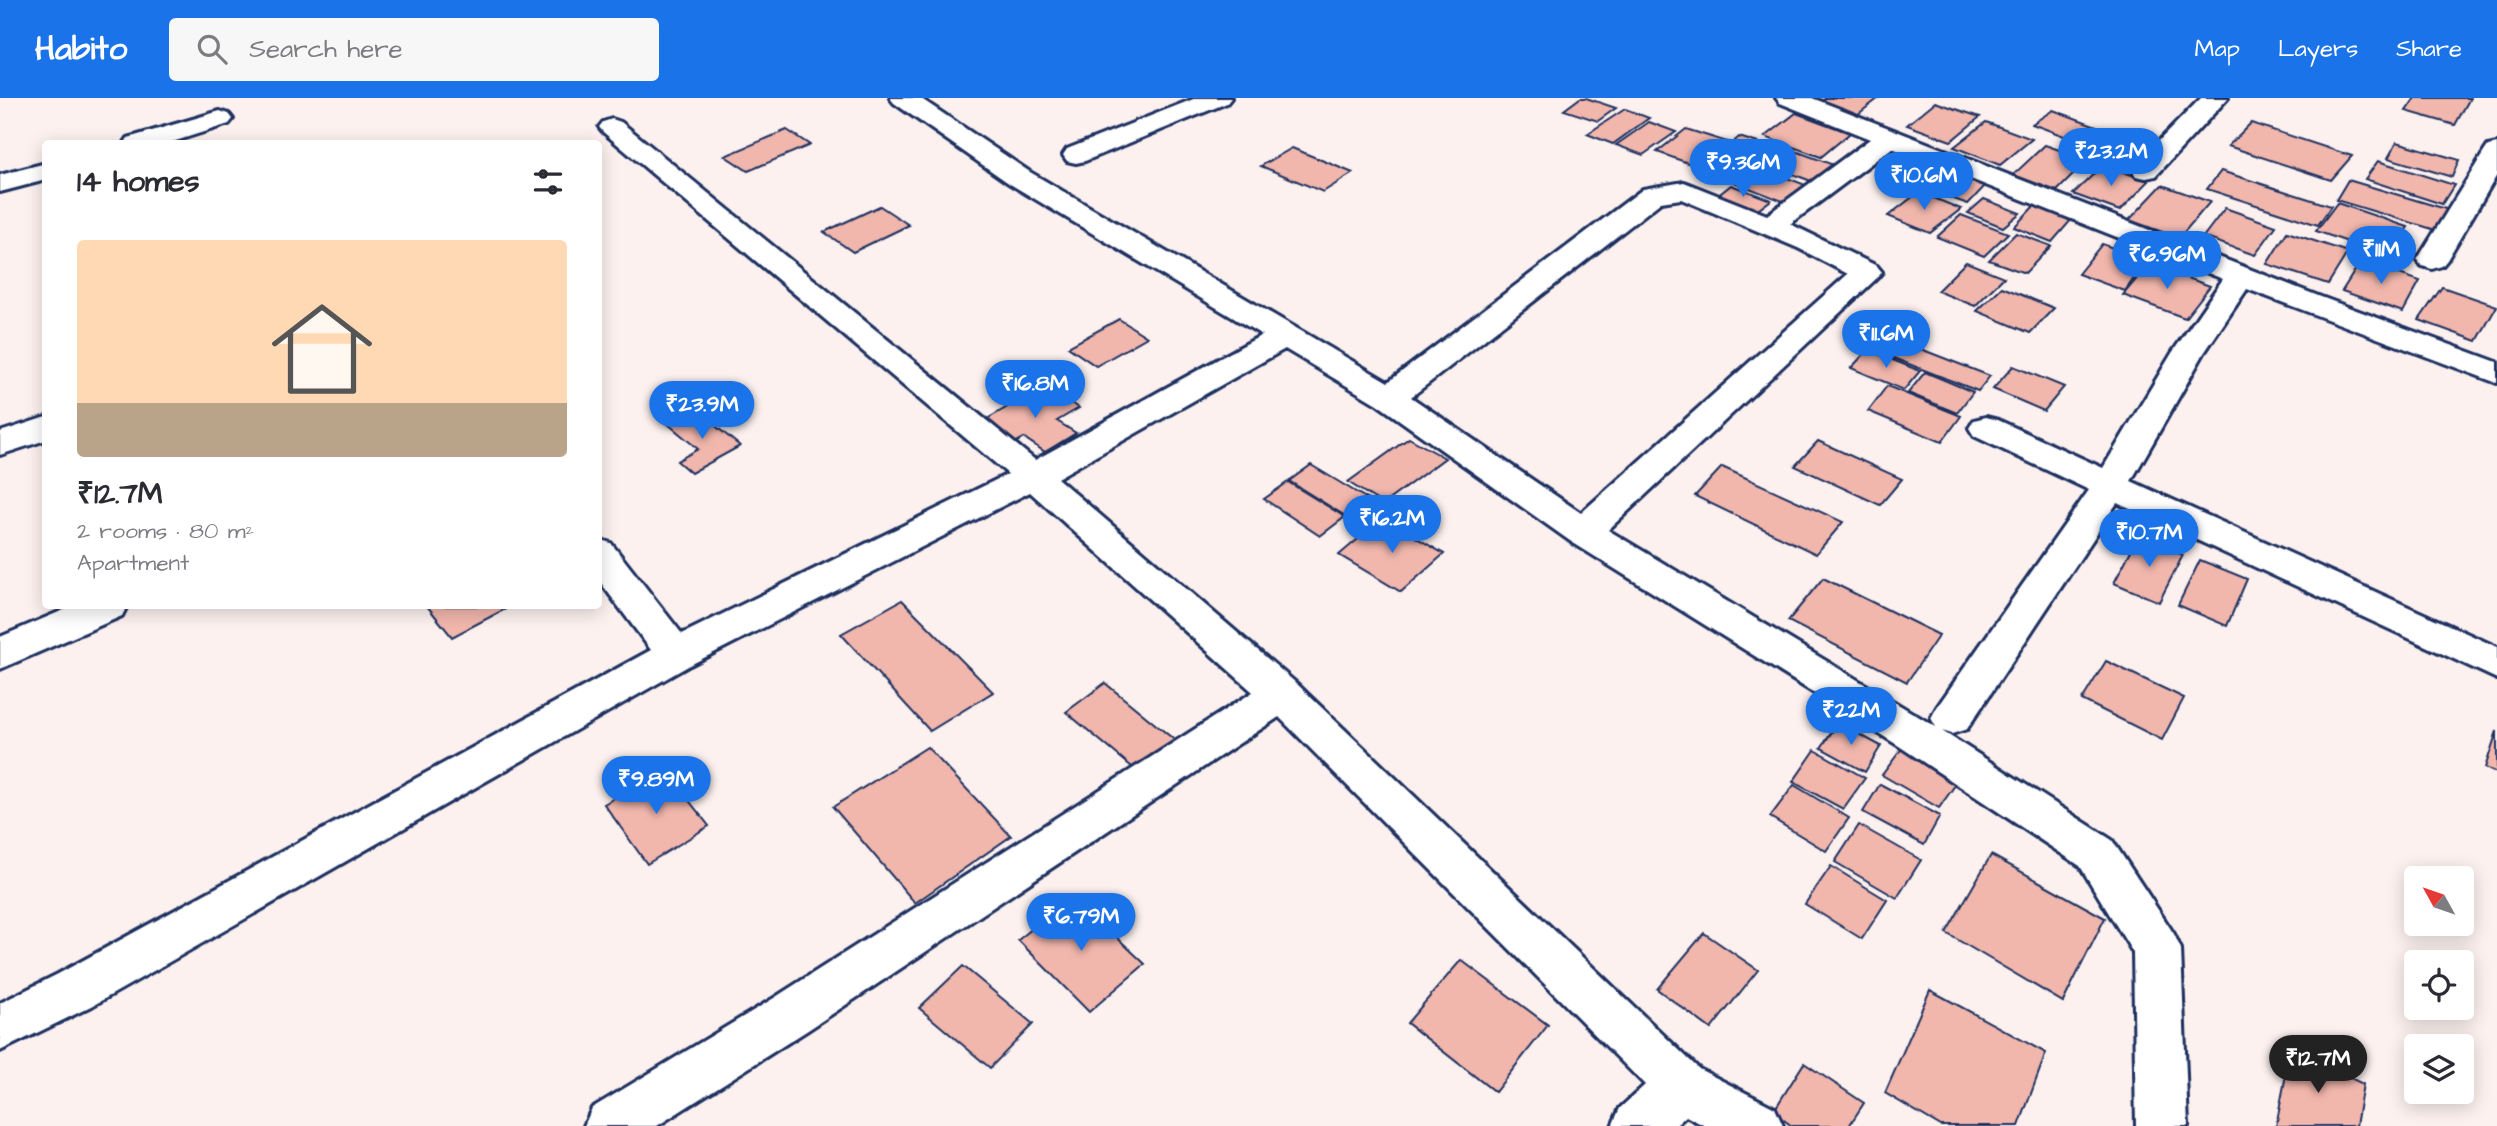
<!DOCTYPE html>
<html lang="en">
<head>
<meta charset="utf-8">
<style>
  :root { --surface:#fff; --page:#f7f7f7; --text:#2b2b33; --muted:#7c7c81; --accent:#1a73e8 }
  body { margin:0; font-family:"Architects Daughter",sans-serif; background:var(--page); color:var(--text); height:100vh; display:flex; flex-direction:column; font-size:26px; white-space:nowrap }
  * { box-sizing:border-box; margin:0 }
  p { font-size:23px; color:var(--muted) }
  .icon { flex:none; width:38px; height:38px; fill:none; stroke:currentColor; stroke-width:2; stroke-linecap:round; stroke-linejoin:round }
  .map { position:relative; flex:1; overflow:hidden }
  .details { position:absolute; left:42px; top:42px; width:560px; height:469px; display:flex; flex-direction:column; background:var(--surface); border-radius:7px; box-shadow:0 4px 18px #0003 }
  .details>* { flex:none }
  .needle { width:46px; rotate:310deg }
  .fabs { position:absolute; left:2404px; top:768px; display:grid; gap:14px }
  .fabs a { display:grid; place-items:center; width:70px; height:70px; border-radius:7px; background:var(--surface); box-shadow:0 4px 18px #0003; font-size:35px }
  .price { position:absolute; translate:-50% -60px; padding:0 16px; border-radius:24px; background:var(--accent); color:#fff; font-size:23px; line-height:46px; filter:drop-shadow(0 2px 4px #0008) }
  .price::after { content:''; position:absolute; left:50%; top:42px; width:21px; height:16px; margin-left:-10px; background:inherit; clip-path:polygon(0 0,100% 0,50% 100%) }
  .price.current { background:#222; color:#fff }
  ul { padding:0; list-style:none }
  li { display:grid; align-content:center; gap:14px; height:371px; padding:0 35px }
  li span { display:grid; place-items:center; height:217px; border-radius:7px; color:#555 }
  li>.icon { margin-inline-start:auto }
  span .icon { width:126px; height:126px; fill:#fffc; stroke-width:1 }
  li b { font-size:30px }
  h2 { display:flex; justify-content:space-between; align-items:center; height:84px; padding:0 35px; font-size:30px }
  header { display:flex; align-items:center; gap:42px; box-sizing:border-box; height:98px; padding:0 35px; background:var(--accent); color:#fff }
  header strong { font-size:33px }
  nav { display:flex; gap:38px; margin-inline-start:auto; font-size:24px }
  .search { width:490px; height:63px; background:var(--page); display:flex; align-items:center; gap:18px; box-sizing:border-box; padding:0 24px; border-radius:7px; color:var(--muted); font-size:26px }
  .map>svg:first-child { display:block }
  .building { fill:#f1b7ad; stroke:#1b2f5e; stroke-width:2 }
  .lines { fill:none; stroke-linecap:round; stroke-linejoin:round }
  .minor-casing { stroke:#1b2f5e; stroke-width:6 }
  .minor { fill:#fff; fill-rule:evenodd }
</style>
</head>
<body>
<header>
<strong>Habito</strong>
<div class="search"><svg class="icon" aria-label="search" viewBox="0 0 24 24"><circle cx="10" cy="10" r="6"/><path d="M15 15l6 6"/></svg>Search here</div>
<nav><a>Map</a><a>Layers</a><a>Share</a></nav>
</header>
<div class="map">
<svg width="2497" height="1028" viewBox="0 0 2497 1028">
  <rect width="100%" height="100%" fill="#fcf1ef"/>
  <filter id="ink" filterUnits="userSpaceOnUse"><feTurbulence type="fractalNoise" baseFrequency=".0143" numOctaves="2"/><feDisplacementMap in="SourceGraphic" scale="14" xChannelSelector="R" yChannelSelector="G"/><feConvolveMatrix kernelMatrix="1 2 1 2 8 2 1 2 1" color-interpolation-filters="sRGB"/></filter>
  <g filter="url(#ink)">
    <!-- building -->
    <g class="building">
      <polygon points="1580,0 1586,0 1616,10 1598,23 1564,12"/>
      <polygon points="1826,0 1879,0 1857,17 1820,4"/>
      <polygon points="2415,0 2470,0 2455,27 2406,13"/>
      <polygon points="1935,4 1980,19 1951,43 1907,27"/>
      <polygon points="1625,11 1649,20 1613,46 1587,36"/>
      <polygon points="2053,12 2148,47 2128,62 2032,26"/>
      <polygon points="1796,15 1850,35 1821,59 1765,39"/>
      <polygon points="1649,24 1676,34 1643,57 1616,47"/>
      <polygon points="1986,24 2032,41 2000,67 1954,49"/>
      <polygon points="2251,25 2352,58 2331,82 2228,48"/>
      <polygon points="1686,31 1730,45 1702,70 1657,54"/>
      <polygon points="787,32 810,47 748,73 725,58"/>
      <polygon points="1739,39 1777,51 1760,67 1722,54"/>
      <polygon points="2397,44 2459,62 2452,79 2388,60"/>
      <polygon points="2045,47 2088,62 2057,93 2013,77"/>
      <polygon points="1292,50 1353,75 1323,94 1261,68"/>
      <polygon points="1790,51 1839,69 1819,86 1769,67"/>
      <polygon points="2378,63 2454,87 2442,106 2365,81"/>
      <polygon points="1917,65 1985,88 1968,106 1900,82"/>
      <polygon points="2103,67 2149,83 2120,113 2073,96"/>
      <polygon points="1756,68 1808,88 1788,105 1734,84"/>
      <polygon points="2221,73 2331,108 2318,127 2207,91"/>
      <polygon points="2348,82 2449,112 2439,133 2336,102"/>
      <polygon points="1731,87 1771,102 1755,114 1716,99"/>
      <polygon points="2162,87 2210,104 2179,140 2129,122"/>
      <polygon points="1919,94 1961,111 1930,135 1888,118"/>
      <polygon points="1984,101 2020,115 2003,129 1968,115"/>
      <polygon points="2337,105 2408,129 2388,158 2316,133"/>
      <polygon points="880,108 909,127 853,154 824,134"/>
      <polygon points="2034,108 2072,121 2052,144 2014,129"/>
      <polygon points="2225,110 2276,128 2255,157 2203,139"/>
      <polygon points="1961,117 2008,135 1984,158 1937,139"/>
      <polygon points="2287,134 2348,154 2328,186 2267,166"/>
      <polygon points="2016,135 2051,148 2025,175 1989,162"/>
      <polygon points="2102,146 2147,162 2125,193 2078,176"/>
      <polygon points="2361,163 2420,183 2403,214 2342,193"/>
      <polygon points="1966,164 2004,179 1975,208 1937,193"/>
      <polygon points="2149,166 2210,188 2185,220 2123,197"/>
      <polygon points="2002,189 2054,210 2030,235 1977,213"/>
      <polygon points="2442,189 2497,208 2477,243 2419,222"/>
      <polygon points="1119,221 1147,239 1096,268 1068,249"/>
      <polygon points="1895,241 1990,278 1978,293 1883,256"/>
      <polygon points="1868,252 1920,273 1904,292 1851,270"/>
      <polygon points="2013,268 2064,289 2044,313 1993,291"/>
      <polygon points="1925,274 1973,294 1957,315 1908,295"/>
      <polygon points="1045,287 1079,310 1057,323 1076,335 1045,354 1024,340 1013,346 982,324"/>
      <polygon points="1887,288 1961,318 1942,344 1868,313"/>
      <polygon points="696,312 740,348 691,375 677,363 698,351 668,326"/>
      <polygon points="1409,340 1445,360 1383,406 1348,384"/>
      <polygon points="1818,343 1902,381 1880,407 1795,368"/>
      <polygon points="1311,367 1369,402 1347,419 1289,383"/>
      <polygon points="1722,369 1843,424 1816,456 1695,398"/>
      <polygon points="1288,384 1345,419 1320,438 1264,401"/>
      <polygon points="1383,420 1444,456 1401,494 1339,457"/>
      <polygon points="2138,439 2183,457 2159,504 2114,485"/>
      <polygon points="2200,462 2247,481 2227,528 2178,507"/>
      <polygon points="1823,480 1939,537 1907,584 1788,523"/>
      <polygon points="902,502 993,594 930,633 841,536"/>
      <polygon points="427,508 511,508 452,539"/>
      <polygon points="2106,563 2184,600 2162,642 2082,602"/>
      <polygon points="1105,585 1177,644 1138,674 1066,614"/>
      <polygon points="1838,625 1881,648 1865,674 1821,650"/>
      <polygon points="2497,633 2497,675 2485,670"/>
      <polygon points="1906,645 1962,677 1939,710 1882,677"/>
      <polygon points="927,649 1011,738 915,805 833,709"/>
      <polygon points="1815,652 1865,680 1843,711 1793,684"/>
      <polygon points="664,671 709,728 647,766 604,706"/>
      <polygon points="1880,686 1940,718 1924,747 1863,714"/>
      <polygon points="1794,687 1849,720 1826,753 1770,719"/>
      <polygon points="1859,727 1921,762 1897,800 1835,764"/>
      <polygon points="1991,757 2105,820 2063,904 1946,835"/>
      <polygon points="1831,768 1887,802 1862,841 1805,806"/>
      <polygon points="1073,798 1145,866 1089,914 1018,842"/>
      <polygon points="1704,835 1758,872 1711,931 1657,891"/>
      <polygon points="1461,862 1548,927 1495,994 1407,925"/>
      <polygon points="963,868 1033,926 990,970 919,910"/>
      <polygon points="1930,892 2046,955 2019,1028 1941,1028 1885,995"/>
      <polygon points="2291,951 2363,986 2356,1028 2276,1028"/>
      <polygon points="1804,965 1864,1005 1849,1028 1792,1028 1773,1014"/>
    </g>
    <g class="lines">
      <defs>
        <g id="minor">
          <path d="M890 0H920L1030 74 1388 284 1643 91 1684 84 1767 117 1870 41 1780 5 1776 0H1812L2321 199 2497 264V285L2247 191 2204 255 2131 383 2497 549V581L2117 405 1967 631 1952 636 1942 633 2112 742 2174 836 2181 851 2188 1028H2136L2133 855 2080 768 1899 648 1570 443 1377 306 1285 251 1057 380 1296 585 1699 971 1775 1010 1783 1028H1705L1686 1018 1675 1028H1612L1620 1010 1645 987 1279 619 808 932 657 1028H584L592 1010 774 900 1253 594 1030 394 690 567 92 908 0 953V905L58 876 651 552 598 481V441L611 445 682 536 1008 376 603 34 599 29 603 24 612 21 621 24 1035 362 1262 237 1010 86 894 5ZM1892 50 2223 181 2172 255 2103 370 1998 322 1986 319 1974 322 1969 330 1974 338 2089 392 1937 609 1931 620 1936 629 1608 432 1877 180 1882 174 1877 168 1790 126ZM1681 101 1798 150 1848 176 1581 415 1411 299 1661 104Z"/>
          <polygon points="1196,0 1231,0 1227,5 1085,63 1076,65 1067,63 1063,57 1067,51"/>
          <polygon points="2201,0 2228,0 2156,78 2146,80 2136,78 2132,72 2136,66"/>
          <polygon points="220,13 229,16 233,21 229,26 166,46 124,46 128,40"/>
          <polygon points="2497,46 2497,77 2447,162 2442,168 2432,171 2422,168 2417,162 2484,54 2488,48"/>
          <polygon points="46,65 46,82 0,94 0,77"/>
          <polygon points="46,319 46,342 0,357 0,334"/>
          <polygon points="73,508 127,508 122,518 0,571 0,539"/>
        </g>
      </defs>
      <!-- minor casing -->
      <use href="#minor" class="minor-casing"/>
      <!-- minor -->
      <use href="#minor" class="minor"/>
    </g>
  </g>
</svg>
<div class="fabs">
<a><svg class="needle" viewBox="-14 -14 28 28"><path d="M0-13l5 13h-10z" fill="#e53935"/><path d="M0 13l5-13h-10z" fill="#7c7c81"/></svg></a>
<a><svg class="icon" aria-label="locate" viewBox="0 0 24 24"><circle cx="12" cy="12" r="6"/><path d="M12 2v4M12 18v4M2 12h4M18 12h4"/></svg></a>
<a><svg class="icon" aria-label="layers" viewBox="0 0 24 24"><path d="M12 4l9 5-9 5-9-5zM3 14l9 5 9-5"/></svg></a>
</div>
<b class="price" style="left:2111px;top:90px">₹23.2M</b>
<b class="price" style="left:1743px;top:101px">₹9.36M</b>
<b class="price" style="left:1924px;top:114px">₹10.6M</b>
<b class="price" style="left:2381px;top:188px">₹11M</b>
<b class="price" style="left:2167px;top:193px">₹6.96M</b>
<b class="price" style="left:1886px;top:272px">₹11.6M</b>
<b class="price" style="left:1035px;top:322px">₹16.8M</b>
<b class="price" style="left:702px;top:343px">₹23.9M</b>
<b class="price" style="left:1392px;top:457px">₹16.2M</b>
<b class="price" style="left:2149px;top:471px">₹10.7M</b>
<b class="price" style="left:1851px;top:649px">₹22M</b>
<b class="price" style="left:656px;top:718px">₹9.89M</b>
<b class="price" style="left:1081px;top:855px">₹6.79M</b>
<b class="price current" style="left:2318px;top:997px">₹12.7M</b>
<section class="details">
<h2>14 homes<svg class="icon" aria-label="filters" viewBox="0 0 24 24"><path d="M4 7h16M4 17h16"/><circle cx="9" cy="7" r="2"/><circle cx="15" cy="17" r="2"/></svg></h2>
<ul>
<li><span style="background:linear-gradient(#ffd9b3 75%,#b9a48a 0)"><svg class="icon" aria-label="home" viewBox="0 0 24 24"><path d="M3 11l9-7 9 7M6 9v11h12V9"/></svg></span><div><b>₹12.7M</b><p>2 rooms · 80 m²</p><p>Apartment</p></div></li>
</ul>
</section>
</div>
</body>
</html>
